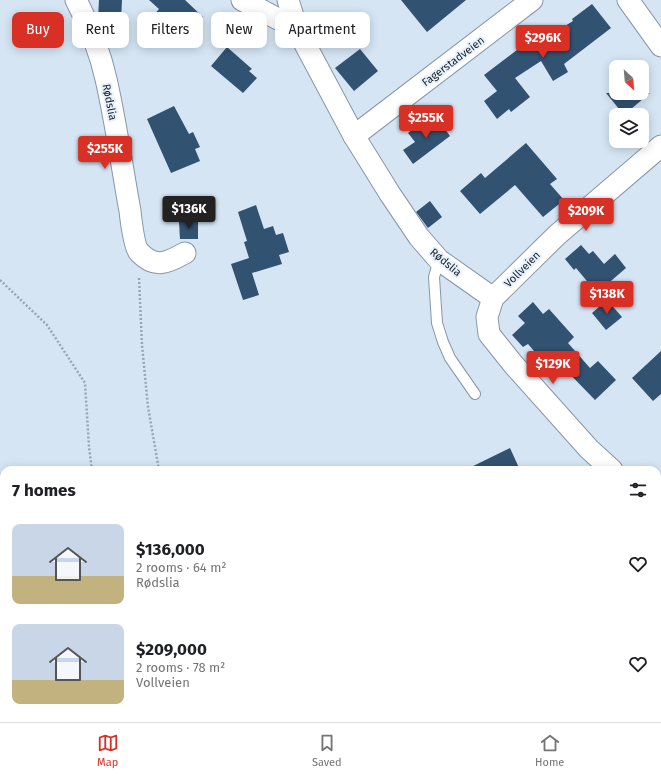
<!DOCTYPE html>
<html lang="en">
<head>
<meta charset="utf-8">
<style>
  :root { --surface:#fff; --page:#f2f2f2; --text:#202124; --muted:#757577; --line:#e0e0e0; --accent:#d93025 }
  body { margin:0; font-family:"Fira Sans",sans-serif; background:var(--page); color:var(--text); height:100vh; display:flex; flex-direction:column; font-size:15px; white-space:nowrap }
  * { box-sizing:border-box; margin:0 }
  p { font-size:13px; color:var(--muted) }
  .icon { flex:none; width:22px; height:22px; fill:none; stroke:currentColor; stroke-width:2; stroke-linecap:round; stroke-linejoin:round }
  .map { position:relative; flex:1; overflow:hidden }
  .details { position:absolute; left:0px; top:466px; width:661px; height:256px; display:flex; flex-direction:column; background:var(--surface); border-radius:12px 12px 0 0; box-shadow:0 2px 10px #0003 }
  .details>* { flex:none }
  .guide { position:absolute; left:12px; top:12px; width:400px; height:36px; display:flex; gap:8px }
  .needle { width:26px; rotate:154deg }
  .fabs { position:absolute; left:609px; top:60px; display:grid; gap:8px }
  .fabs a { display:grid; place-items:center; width:40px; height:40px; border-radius:8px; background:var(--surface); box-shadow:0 2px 10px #0003; font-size:20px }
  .price { position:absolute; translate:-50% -34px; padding:0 9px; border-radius:4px; background:var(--accent); color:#fff; font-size:13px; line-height:26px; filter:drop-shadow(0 1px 2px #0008) }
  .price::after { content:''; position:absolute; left:50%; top:24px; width:12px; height:9px; margin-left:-6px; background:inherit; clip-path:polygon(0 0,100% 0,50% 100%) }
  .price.active { background:#222; color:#fff }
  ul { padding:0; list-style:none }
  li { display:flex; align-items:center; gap:12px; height:100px; padding:0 12px }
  li span { display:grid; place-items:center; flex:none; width:112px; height:80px; border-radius:8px; color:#555 }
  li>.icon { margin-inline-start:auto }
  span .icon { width:48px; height:48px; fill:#fffc; stroke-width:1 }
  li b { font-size:17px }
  h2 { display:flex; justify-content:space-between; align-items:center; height:48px; padding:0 12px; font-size:17px }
  .pill { padding:0 14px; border-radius:8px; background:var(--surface); box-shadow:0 2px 10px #0003; font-size:14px; line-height:36px }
  .pill.active { background:var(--accent); color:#fff }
  .dock { display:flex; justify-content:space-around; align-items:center; height:56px; border-top:1px solid var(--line); background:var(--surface); font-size:11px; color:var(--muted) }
  .dock a { display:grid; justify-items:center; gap:2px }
  .dock .active { color:var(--accent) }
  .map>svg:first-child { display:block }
  .building { fill:#315271 }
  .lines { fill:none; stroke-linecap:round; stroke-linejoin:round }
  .lane-casing { stroke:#8897a5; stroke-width:12 }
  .street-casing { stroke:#8897a5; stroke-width:23 }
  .path { stroke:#99a6b2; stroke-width:2.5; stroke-dasharray:2 2; stroke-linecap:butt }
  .lane { stroke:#fff; stroke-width:10 }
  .street { stroke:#fff; stroke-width:21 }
  .labels { text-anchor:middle; stroke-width:4; stroke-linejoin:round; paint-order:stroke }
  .street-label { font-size:11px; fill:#181e23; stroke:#e5f2fe }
</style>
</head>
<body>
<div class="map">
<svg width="661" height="722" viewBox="0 0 661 722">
  <rect width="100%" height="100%" fill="#d5e5f4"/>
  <!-- building -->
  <g class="building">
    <polygon points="99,0 122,0 121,20 98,19"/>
    <polygon points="149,0 185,0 203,17 180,42 153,16 159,9"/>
    <polygon points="401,0 466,0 427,32"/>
    <polygon points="592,4 611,28 564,64 568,72 553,81 541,61 515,78 530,97 511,112 509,109 497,119 484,101 497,91 484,75 529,41 532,46 573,21 572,19"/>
    <polygon points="227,47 252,69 249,71 257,78 243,93 211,66"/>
    <polygon points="360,49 378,71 354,91 335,68"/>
    <polygon points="606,93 650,93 624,115"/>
    <polygon points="174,106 189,134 193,132 200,147 195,149 200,161 171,173 147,119"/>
    <polygon points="434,114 450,136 413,164 403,150 415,142 408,133"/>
    <polygon points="526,143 557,179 550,184 564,200 543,217 515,185 480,214 460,191 481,173 485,178"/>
    <polygon points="430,201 442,217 428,228 416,212"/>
    <polygon points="256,205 264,229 273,226 276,235 283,233 289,252 279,255 282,264 252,273 259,295 243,300 231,264 249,258 244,242 247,241 238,212"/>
    <polygon points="198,221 198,239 180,239 179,222"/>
    <polygon points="581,245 589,254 593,251 604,264 615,254 626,268 597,293 576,268 574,270 565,259"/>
    <polygon points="607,300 622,317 606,330 592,313"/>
    <polygon points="533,302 543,314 549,309 574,337 568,343 590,368 598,361 616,380 595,400 561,365 552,372 528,344 523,347 512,335 525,323 518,316"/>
    <polygon points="661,351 661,394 653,401 632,378"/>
    <polygon points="510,448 520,470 465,470"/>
  </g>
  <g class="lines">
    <defs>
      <polyline id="lane" points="439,260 434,277 437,323 443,342 450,358 475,394"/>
      <g id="street">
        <path d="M76 0C89 25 100 52 106 79 116 123 122 167 130 211 131 220 134 246 139 252 155 269 167 263 185 253"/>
        <polyline points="242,0 297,29"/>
        <polyline points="288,0 297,29 354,136 390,194 419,237 439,260 493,298"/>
        <polyline points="628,0 661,46"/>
        <polyline points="354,136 532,0"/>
        <polyline points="612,470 589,449 513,364 489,334 487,317 493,298 557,235 661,146"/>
        <polyline points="657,508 661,511"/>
      </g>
    </defs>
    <!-- lane casing -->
    <use href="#lane" class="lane-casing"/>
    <!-- street casing -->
    <use href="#street" class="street-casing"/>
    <!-- path -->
    <g class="path">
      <polyline points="139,278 142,345 148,407 159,470"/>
      <polyline points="0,280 47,325 85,383 89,447 92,470"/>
      <polyline points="336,718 341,722"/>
    </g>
    <!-- lane -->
    <use href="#lane" class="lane"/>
    <!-- street -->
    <use href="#street" class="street"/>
  </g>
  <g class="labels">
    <!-- street labels -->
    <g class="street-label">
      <text transform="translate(453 61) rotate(-37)" y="4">Fagerstadveien</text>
      <text transform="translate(110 102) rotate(79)" y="4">Rødslia</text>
      <text transform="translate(446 262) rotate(40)" y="4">Rødslia</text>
      <text transform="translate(522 269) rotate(-45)" y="4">Vollveien</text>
    </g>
  </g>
</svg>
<div class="fabs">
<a><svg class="needle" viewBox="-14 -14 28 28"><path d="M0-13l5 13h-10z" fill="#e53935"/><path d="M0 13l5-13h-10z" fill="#757577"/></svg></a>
<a><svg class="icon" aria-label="layers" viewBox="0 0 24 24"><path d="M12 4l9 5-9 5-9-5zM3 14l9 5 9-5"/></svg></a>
</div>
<b class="price" style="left:543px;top:59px">$296K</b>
<b class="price" style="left:426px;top:139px">$255K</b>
<b class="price" style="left:105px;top:170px">$255K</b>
<b class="price active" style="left:189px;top:230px">$136K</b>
<b class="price" style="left:586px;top:232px">$209K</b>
<b class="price" style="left:607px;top:315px">$138K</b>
<b class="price" style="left:553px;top:385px">$129K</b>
<div class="guide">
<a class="pill active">Buy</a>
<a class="pill">Rent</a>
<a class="pill">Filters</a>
<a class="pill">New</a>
<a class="pill">Apartment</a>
</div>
<section class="details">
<h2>7 homes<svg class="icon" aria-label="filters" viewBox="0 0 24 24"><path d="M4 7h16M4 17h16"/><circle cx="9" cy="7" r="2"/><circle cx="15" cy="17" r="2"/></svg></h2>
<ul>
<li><span style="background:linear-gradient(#c9d6e8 65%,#c2b280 0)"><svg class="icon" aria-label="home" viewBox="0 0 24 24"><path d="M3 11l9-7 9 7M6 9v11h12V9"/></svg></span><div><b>$136,000</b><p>2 rooms · 64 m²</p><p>Rødslia</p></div><svg class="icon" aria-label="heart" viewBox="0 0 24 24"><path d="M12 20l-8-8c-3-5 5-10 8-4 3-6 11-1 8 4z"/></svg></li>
<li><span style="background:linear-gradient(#c9d6e8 70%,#c2b280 0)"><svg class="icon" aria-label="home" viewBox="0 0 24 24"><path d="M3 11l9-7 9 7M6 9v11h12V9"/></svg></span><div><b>$209,000</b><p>2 rooms · 78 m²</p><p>Vollveien</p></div><svg class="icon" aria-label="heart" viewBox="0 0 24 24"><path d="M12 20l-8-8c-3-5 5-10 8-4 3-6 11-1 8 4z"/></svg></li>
</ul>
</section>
</div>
<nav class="dock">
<a class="active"><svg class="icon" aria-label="map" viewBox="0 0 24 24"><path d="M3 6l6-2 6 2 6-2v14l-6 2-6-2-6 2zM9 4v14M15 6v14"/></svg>Map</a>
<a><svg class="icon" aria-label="saved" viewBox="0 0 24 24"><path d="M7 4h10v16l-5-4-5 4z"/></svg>Saved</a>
<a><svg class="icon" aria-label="home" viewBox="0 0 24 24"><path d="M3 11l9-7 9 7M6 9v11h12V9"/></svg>Home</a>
</nav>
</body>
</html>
